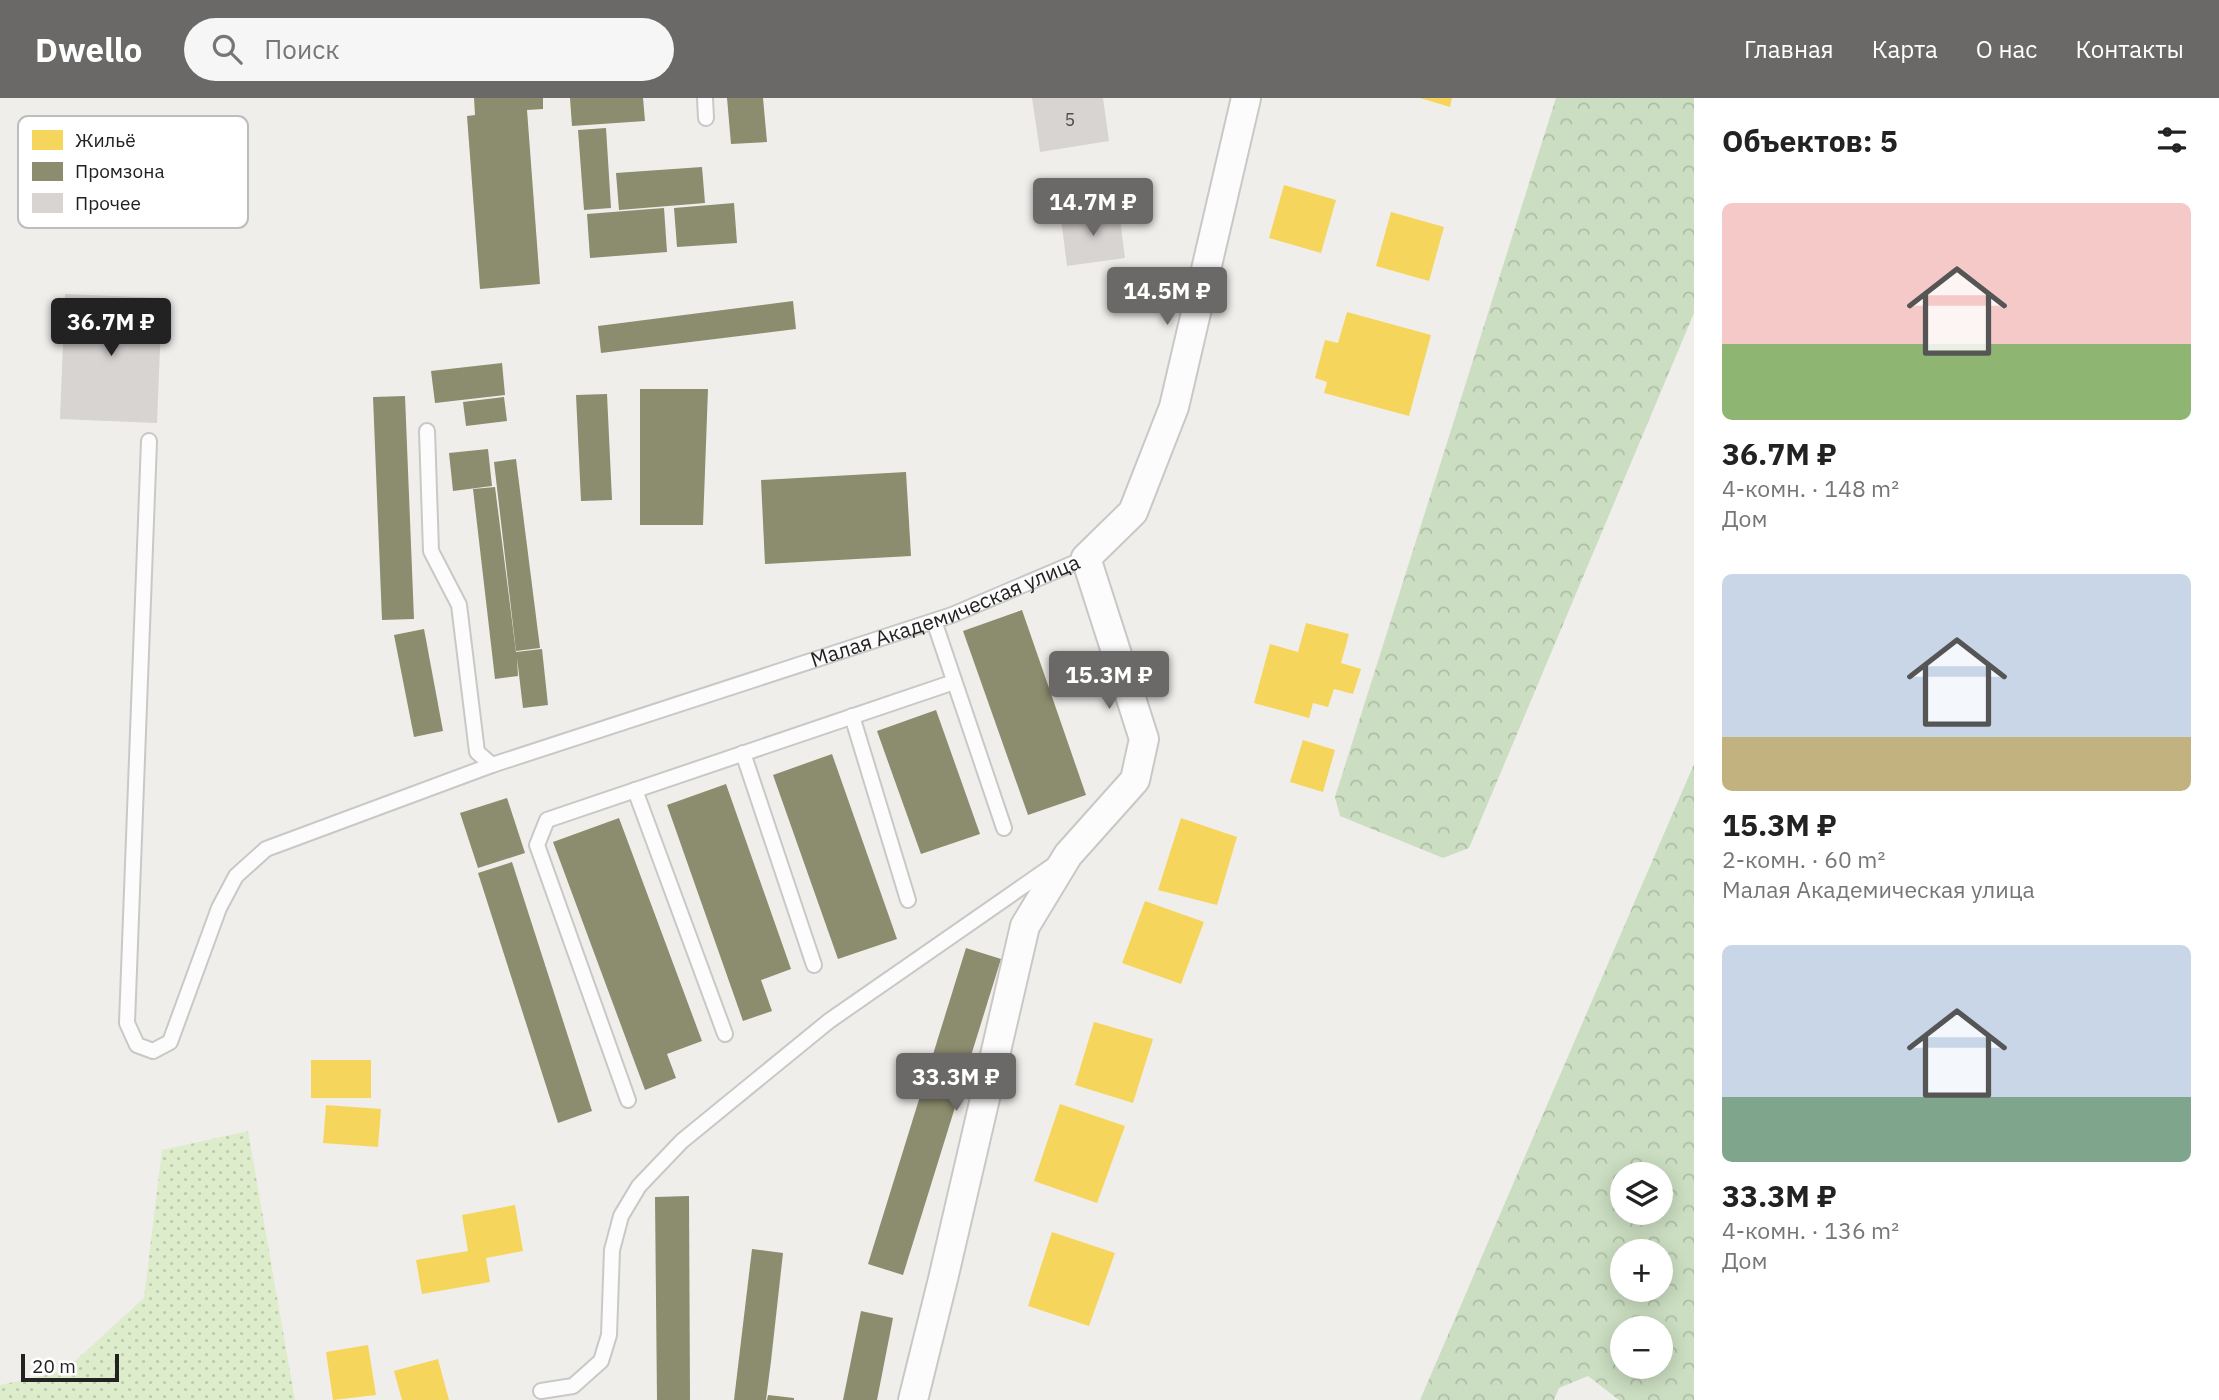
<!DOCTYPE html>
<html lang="ru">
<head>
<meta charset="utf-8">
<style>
  :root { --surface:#fff; --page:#f6f6f6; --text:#222; --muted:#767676; --accent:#6a6968 }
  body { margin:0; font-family:"IBM Plex Sans",sans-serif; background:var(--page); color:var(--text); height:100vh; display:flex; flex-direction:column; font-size:26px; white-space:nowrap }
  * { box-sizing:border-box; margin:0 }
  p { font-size:23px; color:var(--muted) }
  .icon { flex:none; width:38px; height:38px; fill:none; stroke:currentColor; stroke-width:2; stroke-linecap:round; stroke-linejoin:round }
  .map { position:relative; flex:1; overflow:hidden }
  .panel { display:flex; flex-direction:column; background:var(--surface); width:525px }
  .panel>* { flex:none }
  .tools { position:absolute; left:1610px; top:1064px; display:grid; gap:14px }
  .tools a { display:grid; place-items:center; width:63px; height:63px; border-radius:50%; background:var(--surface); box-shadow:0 4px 18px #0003; font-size:35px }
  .scale { position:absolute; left:21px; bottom:18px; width:98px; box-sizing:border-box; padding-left:7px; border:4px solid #222; border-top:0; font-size:19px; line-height:24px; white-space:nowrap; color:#222; -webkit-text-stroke:5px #fff; paint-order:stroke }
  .price { position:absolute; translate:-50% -60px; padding:0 16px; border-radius:7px; background:var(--accent); color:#fff; font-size:23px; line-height:46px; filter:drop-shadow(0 2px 4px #0008) }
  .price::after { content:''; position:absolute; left:50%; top:42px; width:21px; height:16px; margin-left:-10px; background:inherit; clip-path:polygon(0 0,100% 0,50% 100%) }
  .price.selected { background:#222; color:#fff }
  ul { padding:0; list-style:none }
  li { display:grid; align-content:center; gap:14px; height:371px; padding:0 28px }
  li span { display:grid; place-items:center; height:217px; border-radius:10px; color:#555 }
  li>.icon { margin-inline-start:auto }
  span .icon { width:126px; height:126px; fill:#fffc; stroke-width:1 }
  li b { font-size:30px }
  h2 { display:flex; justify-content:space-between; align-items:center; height:84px; padding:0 28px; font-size:30px }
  header { display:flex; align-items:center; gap:42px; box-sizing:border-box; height:98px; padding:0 35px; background:var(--accent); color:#fff }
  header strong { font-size:33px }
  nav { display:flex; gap:38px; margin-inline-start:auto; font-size:24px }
  .search { width:490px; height:63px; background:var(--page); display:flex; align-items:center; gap:18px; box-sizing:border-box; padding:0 24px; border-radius:38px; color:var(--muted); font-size:26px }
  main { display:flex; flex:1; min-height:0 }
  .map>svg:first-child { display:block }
  .forest { fill:url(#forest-crowns); fill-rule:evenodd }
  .garden { fill:url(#garden-dots) }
  .homes { fill:#f6d55c }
  .industry { fill:#8c8c6e }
  .building { fill:#d7d4d2 }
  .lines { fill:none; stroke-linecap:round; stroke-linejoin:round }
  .service-casing { stroke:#c9c8c7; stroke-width:18 }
  .minor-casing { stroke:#c9c8c7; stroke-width:32 }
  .service { stroke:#fdfcfc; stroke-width:14 }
  .minor { stroke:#fdfcfc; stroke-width:28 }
  .labels { text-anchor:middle; stroke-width:7; stroke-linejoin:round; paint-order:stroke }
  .number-label { font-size:18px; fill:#4f4e4e }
  .street-label { font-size:21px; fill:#222; stroke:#fff }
  .key { fill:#fff; stroke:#bdbdbd; stroke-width:2 }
  .key-label { font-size:19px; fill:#222 }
</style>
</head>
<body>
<header>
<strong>Dwello</strong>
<div class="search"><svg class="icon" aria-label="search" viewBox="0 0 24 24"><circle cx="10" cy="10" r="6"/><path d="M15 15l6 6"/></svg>Поиск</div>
<nav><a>Главная</a><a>Карта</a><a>О нас</a><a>Контакты</a></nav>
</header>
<main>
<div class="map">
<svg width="1694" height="1302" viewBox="0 0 1694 1302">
  <defs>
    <pattern id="forest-crowns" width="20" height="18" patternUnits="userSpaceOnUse" patternTransform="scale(1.75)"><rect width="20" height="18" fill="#cbdec1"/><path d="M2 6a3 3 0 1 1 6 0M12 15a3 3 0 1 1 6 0" fill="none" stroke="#aebea6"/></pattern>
    <pattern id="garden-dots" width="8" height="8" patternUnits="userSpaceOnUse" patternTransform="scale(1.75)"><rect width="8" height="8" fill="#ddeccb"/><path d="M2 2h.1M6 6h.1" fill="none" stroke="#bdcaae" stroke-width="1.8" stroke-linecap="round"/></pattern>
  </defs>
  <rect width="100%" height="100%" fill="#f0eeeb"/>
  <!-- forest -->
  <g class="forest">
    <polygon points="1556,0 1694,0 1694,215 1469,750 1443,760 1340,718 1335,699"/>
    <path d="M1694 666V1302H1619L1588 1278 1559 1290 1554 1302H1420ZM1622 1076H1661V1115H1622ZM1622 1153H1661V1192H1622ZM1622 1230H1661V1269H1622Z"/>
  </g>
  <!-- garden -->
  <polygon class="garden" points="248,1033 295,1302 0,1302 0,1287 64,1273 144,1200 162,1052"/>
  <!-- homes -->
  <g class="homes">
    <polygon points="1420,0 1452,0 1450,9"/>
    <polygon points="1284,87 1336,102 1321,155 1269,140"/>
    <polygon points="1391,114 1444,129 1429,183 1376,168"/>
    <polygon points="1347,214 1431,237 1409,318 1324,295 1327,284 1315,280 1325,242 1338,245"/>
    <polygon points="1306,525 1349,536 1341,565 1361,571 1353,596 1334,591 1328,609 1313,605 1309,620 1254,605 1270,546 1298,554"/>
    <polygon points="1303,642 1335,652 1323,694 1290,684"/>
    <polygon points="1181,720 1237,739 1217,807 1158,792"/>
    <polygon points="1145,803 1204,824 1181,886 1122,865"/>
    <polygon points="1094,924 1153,941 1133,1005 1075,987"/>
    <rect x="311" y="962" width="60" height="38"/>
    <polygon points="1060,1006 1125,1028 1097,1105 1034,1083"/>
    <polygon points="326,1007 381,1011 378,1049 323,1045"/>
    <polygon points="515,1107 523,1153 486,1160 490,1184 422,1196 416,1162 468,1153 462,1117"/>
    <polygon points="1052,1134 1115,1155 1089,1228 1028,1208"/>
    <polygon points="368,1247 376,1297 333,1302 326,1254"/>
    <polygon points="438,1261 449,1302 402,1302 394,1273"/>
  </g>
  <!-- industry -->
  <g class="industry">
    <polygon points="474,0 543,0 543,11 527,12 540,186 480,191 467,18 475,17"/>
    <polygon points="570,0 643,0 645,23 572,28"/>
    <polygon points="727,0 763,0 767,44 731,46"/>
    <polygon points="606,30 611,110 584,112 578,32"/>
    <polygon points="702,69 705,105 619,112 616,75"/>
    <polygon points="734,105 737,145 677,149 674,110"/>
    <polygon points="664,110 667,154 590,160 587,116"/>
    <polygon points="793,203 796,231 601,255 598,228"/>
    <polygon points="502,265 505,297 435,305 431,273"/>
    <polygon points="640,291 708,291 703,427 640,427"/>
    <polygon points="607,296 612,402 581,403 576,297"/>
    <polygon points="405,298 414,521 382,522 373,299"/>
    <polygon points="504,299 507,323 466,328 463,304"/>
    <polygon points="488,351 492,388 453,393 449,355"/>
    <polygon points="516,361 540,550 516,553 494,364"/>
    <polygon points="906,374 911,458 765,466 761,382"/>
    <polygon points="495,389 516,554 542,551 548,607 523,610 517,560 518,578 495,581 473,391"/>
    <polygon points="1022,512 1086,697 1028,717 963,533"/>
    <polygon points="424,531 443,633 414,639 394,537"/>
    <polygon points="936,612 980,736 921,756 877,633"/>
    <polygon points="832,656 897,841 838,861 773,677"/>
    <polygon points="726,686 791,871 761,882 772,913 743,923 667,707"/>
    <polygon points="507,700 525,755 478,770 460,715"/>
    <polygon points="619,720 702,943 667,956 676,980 645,992 553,744"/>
    <polygon points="512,764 592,1013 558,1025 478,775"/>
    <polygon points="966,850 1001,861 903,1177 868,1166"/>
    <polygon points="689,1098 690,1302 657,1302 655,1099"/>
    <polygon points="752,1151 783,1155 771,1263 766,1302 734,1302"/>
    <polygon points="861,1213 893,1220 877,1302 843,1302"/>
    <polygon points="768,1297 794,1300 794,1302 767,1302"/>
  </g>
  <!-- building -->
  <g class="building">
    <polygon points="1032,0 1103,0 1109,43 1040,54"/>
    <polygon points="1119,113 1125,160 1067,168 1061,121"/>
    <polygon points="65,196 162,200 157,325 60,321"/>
  </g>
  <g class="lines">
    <defs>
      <g id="service">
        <polyline points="705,0 706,20"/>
        <polyline points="427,333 431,453 459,507 477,654 492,667"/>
        <path id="s1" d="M149 343 127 925 137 947 153 953 170 944 219 810 236 778 266 751 492 667 952 517 1086 460"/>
        <polyline points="934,523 1004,730"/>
        <polyline points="852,618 908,802"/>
        <polyline points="743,655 814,867"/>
        <polyline points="635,692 725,936"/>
        <polyline points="628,1002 537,747 547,722 954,584"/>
        <polyline points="541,1293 573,1288 601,1263 609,1237 612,1152 621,1118 639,1088 682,1043 829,923 1055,766"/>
      </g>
      <polyline id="minor" points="913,1302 943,1181 1025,828 1068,757 1135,682 1144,641 1086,460 1133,414 1174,309 1246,0"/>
    </defs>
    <!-- service casing -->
    <use href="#service" class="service-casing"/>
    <!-- minor casing -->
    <use href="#minor" class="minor-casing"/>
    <!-- service -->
    <use href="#service" class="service"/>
    <!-- minor -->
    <use href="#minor" class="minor"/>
  </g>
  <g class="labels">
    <!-- number labels -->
    <g class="number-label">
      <text x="1070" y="28">5</text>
    </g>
    <!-- street labels -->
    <g class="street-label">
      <text dy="7" stroke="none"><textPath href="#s1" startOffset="1582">Малая Академическая улица</textPath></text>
    </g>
  </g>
  <!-- legend -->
  <rect x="18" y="18" width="230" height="112" rx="10" class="key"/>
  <rect x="32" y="32" width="31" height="20" fill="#f6d55c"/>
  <rect x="32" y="64" width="31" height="19" fill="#8c8c6e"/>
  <rect x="32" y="95" width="31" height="20" fill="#d7d4d2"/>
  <g class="key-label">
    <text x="75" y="49">Жильё</text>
    <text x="75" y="80">Промзона</text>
    <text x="75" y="112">Прочее</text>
  </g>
</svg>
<div class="tools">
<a><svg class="icon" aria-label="layers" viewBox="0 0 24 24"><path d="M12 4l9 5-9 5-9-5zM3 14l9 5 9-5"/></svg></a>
<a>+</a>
<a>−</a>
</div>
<div class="scale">20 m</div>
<b class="price" style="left:1093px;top:140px">14.7M ₽</b>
<b class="price" style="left:1167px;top:229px">14.5M ₽</b>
<b class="price selected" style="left:111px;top:260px">36.7M ₽</b>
<b class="price" style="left:1109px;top:613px">15.3M ₽</b>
<b class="price" style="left:956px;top:1015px">33.3M ₽</b>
</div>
<section class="panel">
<h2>Объектов: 5<svg class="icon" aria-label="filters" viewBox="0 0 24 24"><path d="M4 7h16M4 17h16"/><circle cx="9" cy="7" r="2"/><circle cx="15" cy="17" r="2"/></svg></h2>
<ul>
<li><span style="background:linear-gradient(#f6c9c9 65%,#8fb573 0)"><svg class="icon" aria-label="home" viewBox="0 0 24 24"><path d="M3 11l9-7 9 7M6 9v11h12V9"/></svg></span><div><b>36.7M ₽</b><p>4-комн. · 148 m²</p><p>Дом</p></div></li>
<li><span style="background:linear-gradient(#c9d6e8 75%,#c2b280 0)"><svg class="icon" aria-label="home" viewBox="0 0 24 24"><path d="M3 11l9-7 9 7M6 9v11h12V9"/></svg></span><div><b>15.3M ₽</b><p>2-комн. · 60 m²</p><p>Малая Академическая улица</p></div></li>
<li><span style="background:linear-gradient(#c9d6e8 70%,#7fa58c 0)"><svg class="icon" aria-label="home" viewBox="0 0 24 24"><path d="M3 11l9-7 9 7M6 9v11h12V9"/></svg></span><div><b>33.3M ₽</b><p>4-комн. · 136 m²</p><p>Дом</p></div></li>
</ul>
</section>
</main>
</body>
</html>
